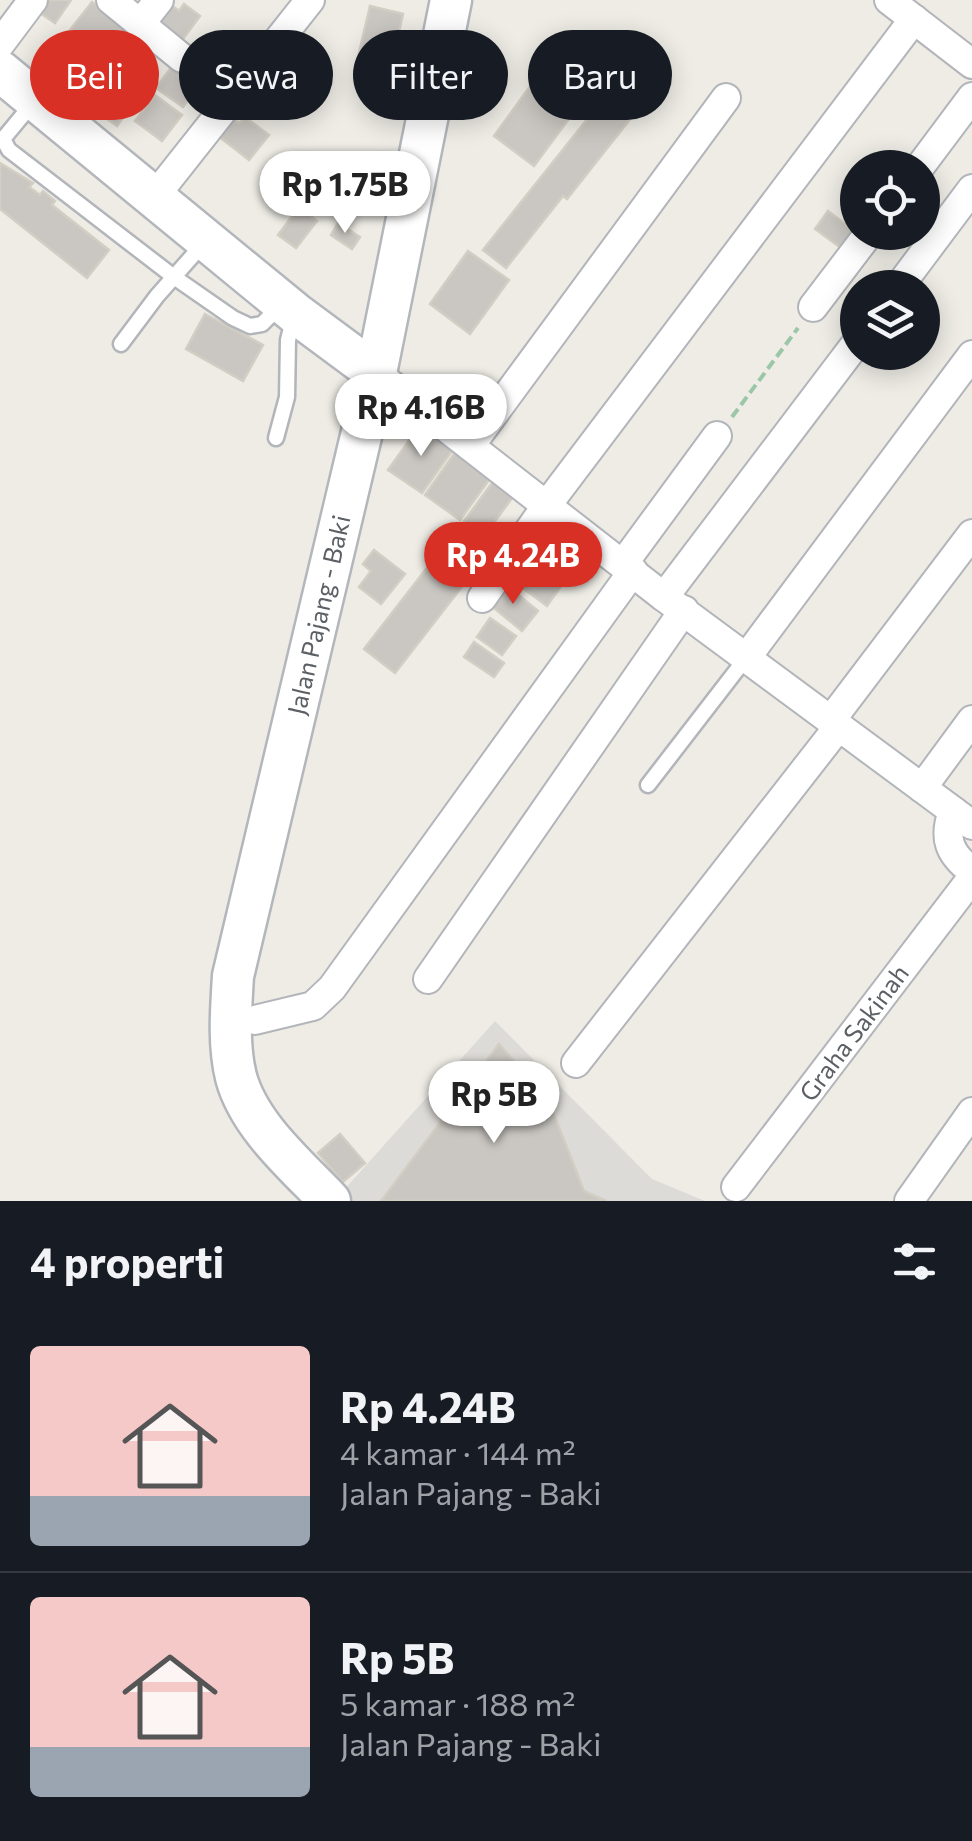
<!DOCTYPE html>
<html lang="id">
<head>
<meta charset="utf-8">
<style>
  :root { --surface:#171b24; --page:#242831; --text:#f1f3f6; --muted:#9ea1a6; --line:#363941; --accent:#d93025 }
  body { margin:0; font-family:Commissioner,sans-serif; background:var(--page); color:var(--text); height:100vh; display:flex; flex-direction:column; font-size:38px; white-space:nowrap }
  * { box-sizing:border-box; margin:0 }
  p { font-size:32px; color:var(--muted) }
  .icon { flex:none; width:55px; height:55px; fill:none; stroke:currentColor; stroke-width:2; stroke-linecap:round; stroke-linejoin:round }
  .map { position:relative; height:1201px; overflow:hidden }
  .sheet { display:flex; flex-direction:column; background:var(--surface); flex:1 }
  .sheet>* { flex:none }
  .hud { position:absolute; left:30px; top:30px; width:912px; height:90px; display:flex; gap:20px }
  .tools { position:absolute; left:840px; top:150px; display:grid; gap:20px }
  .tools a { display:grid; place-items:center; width:100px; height:100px; border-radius:50%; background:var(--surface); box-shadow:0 5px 25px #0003; font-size:50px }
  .price { position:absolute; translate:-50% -85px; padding:0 22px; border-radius:35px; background:#fff; color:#222; font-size:32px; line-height:65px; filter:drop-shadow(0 2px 5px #0008) }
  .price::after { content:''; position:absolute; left:50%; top:60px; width:30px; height:22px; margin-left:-15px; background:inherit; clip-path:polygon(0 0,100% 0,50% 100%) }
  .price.active { background:var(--accent); color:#fff }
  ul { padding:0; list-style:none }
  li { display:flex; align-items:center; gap:30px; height:250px; padding:0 30px }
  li+li { border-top:2px solid var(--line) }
  li span { display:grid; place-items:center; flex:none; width:280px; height:200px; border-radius:10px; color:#555 }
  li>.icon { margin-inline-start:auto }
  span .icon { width:120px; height:120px; fill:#fffc; stroke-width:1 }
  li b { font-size:42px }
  h2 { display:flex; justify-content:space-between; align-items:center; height:120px; padding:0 30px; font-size:42px }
  .tag { padding:0 35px; border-radius:45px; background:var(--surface); box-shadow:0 5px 25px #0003; font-size:35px; line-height:90px }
  .tag.active { background:var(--accent); color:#fff }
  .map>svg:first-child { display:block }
  .industrial { fill:#dddbd7 }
  .building { fill:#cac7c2; stroke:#d3cec3; stroke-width:2.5 }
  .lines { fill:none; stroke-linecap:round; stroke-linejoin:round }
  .lane-casing { stroke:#b2b5b9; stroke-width:19 }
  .street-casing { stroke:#b2b5b9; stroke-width:32 }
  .secondary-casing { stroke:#b3b7bc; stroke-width:45 }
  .path { stroke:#9bc6a7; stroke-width:4; stroke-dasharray:10 5; stroke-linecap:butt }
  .lane { stroke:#fff; stroke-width:14 }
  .street { stroke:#fff; stroke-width:28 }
  .secondary { stroke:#fff; stroke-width:40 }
  .labels { text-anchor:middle; stroke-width:8; stroke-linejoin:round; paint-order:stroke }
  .street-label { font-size:25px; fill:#5c6065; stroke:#fff }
</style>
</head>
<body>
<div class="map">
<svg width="972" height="1201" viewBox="0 0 972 1201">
  <rect width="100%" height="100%" fill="#eeece5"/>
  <!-- industrial -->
  <polygon class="industrial" points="495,1021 652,1179 705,1201 334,1201"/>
  <!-- building -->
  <g class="building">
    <polygon points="40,0 71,0 55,23 34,9"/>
    <polygon points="92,2 125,27 103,56 70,30"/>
    <polygon points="170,4 179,11 184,4 200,16 180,43 152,23"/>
    <polygon points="370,6 403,14 388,78 355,70"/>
    <polygon points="63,34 104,62 82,94 72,87 65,96 44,81 50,72 41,66"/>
    <polygon points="202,41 220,53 206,74 188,62"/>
    <polygon points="113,63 123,70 128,65 141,74 137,80 145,86 117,126 99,113 105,104 91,94"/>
    <polygon points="547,63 588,93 534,166 494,136"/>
    <polygon points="632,63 658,84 567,199 563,196 506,268 483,250"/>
    <polygon points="173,65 200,85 183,107 156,88"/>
    <polygon points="155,95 182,115 162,141 135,121"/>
    <polygon points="245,117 269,135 249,160 217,135 232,118 239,123"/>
    <polygon points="0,163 33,183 29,187 40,195 43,191 55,201 52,205 109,250 87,278 0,209"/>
    <polygon points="299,207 317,221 296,248 278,235"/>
    <polygon points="828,211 857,233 844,250 815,229"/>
    <polygon points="338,223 360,237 352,249 331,235"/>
    <polygon points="468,251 509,280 470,334 430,304"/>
    <polygon points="205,314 263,345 243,381 186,349"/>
    <polygon points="421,424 454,448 422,493 388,470"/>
    <polygon points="456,451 491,477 460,520 425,495"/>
    <polygon points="495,479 515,494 484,536 464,521"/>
    <polygon points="540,533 562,549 543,574 561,586 547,606 508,577"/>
    <polygon points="374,550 405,574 381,604 359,587 371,571 363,564"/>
    <polygon points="440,551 471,575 395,673 364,649"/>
    <polygon points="504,583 538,611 522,631 488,603"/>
    <polygon points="490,618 516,636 502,655 477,637"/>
    <polygon points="474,642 504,663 494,677 464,657"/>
    <polygon points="499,1044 549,1102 584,1191 606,1201 381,1201"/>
    <polygon points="340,1134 365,1163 343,1182 318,1153"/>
  </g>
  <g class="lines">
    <defs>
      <g id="lane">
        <polyline points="32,104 3,139 9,150 174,277 233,318 250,326 262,324 279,307"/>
        <polyline points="121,344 157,296 203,244"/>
        <polyline points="276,438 287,397 288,340 294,316"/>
        <polyline points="648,785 746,658"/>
      </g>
      <g id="street">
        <polyline points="111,0 182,58"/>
        <polyline points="889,0 972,64"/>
        <polyline points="140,24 159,0"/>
        <polyline points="0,44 33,0"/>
        <polyline points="919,168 972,97"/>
        <polyline points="155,196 310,0"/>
        <polyline points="898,288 972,189"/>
        <polyline points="813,307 870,232"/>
        <polyline points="376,373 664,597 972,825"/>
        <polyline points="470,446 726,98"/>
        <polyline points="623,564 717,436"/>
        <polyline points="664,597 858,341"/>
        <polyline points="482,598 547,505 914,19"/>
        <polyline points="746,658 972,355"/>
        <polyline points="831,720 972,534"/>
        <polyline points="922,788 972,720"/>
        <path d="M953 811C943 838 949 854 972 871"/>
        <polyline points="428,979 684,610"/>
        <polyline points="255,1020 313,1006 332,988 633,571"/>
        <polyline points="576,1063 839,726"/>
        <polyline points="736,1187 972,878"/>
        <polyline points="909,1201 972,1112"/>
      </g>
      <g id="secondary">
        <polyline points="0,71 295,313 376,373"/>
        <path d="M330 1201C297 1166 249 1126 236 1077 228 1045 231 1009 233 976L376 373 451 0"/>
      </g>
    </defs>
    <!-- lane casing -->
    <use href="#lane" class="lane-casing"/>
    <!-- street casing -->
    <use href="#street" class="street-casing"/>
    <!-- secondary casing -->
    <use href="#secondary" class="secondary-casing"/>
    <!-- path -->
    <polyline class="path" points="732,417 798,328"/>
    <!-- lane -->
    <use href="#lane" class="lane"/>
    <!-- street -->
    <use href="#street" class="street"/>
    <!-- secondary -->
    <use href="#secondary" class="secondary"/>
  </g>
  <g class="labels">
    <!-- street labels -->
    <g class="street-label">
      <text transform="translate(319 615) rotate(-77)" y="9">Jalan Pajang - Baki</text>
      <text transform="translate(854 1033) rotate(-53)" y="9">Graha Sakinah</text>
    </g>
  </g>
</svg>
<div class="tools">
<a><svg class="icon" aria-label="locate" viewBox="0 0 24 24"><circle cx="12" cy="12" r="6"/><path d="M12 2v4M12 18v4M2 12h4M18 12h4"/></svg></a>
<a><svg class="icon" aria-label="layers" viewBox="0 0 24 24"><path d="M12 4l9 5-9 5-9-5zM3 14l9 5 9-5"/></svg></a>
</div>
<b class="price" style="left:345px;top:236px">Rp 1.75B</b>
<b class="price" style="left:421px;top:459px">Rp 4.16B</b>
<b class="price active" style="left:513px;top:607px">Rp 4.24B</b>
<b class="price" style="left:494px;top:1146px">Rp 5B</b>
<div class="hud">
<a class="tag active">Beli</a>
<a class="tag">Sewa</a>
<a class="tag">Filter</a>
<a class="tag">Baru</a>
</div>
</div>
<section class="sheet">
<h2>4 properti<svg class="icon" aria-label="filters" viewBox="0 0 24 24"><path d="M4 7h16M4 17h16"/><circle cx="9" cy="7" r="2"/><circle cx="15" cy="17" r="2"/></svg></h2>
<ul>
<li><span style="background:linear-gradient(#f6c9c9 75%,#9aa5b1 0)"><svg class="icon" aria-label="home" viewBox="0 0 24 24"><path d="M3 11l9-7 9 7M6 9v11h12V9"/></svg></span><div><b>Rp 4.24B</b><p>4 kamar · 144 m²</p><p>Jalan Pajang - Baki</p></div></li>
<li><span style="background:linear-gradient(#f6c9c9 75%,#9aa5b1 0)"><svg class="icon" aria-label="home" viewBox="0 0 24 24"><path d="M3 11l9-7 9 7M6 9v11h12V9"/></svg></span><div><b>Rp 5B</b><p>5 kamar · 188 m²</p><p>Jalan Pajang - Baki</p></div></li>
</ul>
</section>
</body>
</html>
